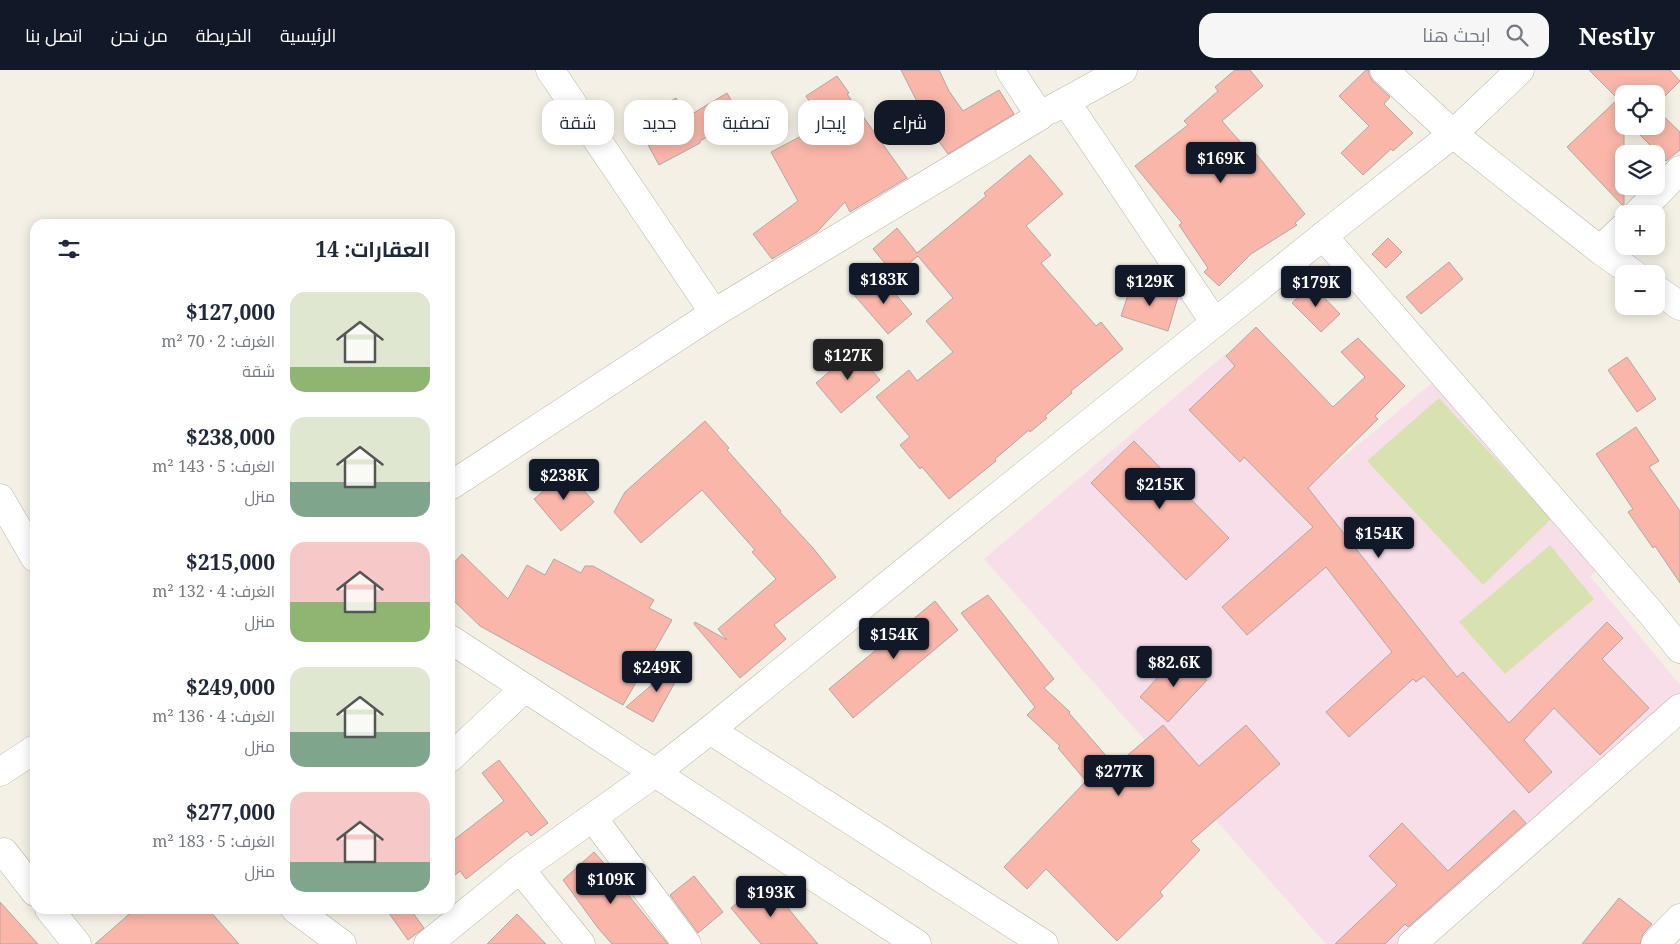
<!DOCTYPE html>
<html lang="ar">
<head>
<meta charset="utf-8">
<style>
  :root { --surface:#fff; --page:#f6f6f7; --text:#1f2937; --muted:#747a83; --accent:#111827 }
  body { margin:0; font-family:"Noto Serif",Cairo,serif; background:var(--page); color:var(--text); direction:rtl; height:100vh; display:flex; flex-direction:column; font-size:19px; white-space:nowrap }
  * { box-sizing:border-box; margin:0 }
  p { font-size:16px; color:var(--muted) }
  .icon { flex:none; width:28px; height:28px; fill:none; stroke:currentColor; stroke-width:2; stroke-linecap:round; stroke-linejoin:round }
  .map { position:relative; flex:1; overflow:hidden; direction:ltr }
  .drawer { position:absolute; left:30px; top:149px; width:425px; height:695px; display:flex; flex-direction:column; background:var(--surface); border-radius:15px; box-shadow:0 2px 12px #0003; direction:rtl }
  .drawer>* { flex:none }
  .hud { position:absolute; left:470px; top:30px; width:475px; height:45px; direction:rtl; display:flex; gap:10px }
  .buttons { position:absolute; left:1615px; top:15px; display:grid; gap:10px }
  .buttons a { display:grid; place-items:center; width:50px; height:50px; border-radius:10px; background:var(--surface); box-shadow:0 2px 12px #0003; font-size:25px }
  .price { position:absolute; translate:-50% -42px; padding:0 11px; border-radius:5px; background:var(--accent); color:#fff; font-size:16px; line-height:32px; filter:drop-shadow(0 1px 2px #0008) }
  .price::after { content:''; position:absolute; left:50%; top:30px; width:15px; height:11px; margin-left:-8px; background:inherit; clip-path:polygon(0 0,100% 0,50% 100%) }
  .price.on { background:#222; color:#fff }
  ul { padding:0; list-style:none }
  li { display:flex; align-items:center; gap:15px; height:125px; padding:0 25px }
  li span { display:grid; place-items:center; flex:none; width:140px; height:100px; border-radius:15px; color:#555 }
  li>.icon { margin-inline-start:auto }
  span .icon { width:60px; height:60px; fill:#fffc; stroke-width:1 }
  li b { font-size:21px }
  h2 { display:flex; justify-content:space-between; align-items:center; height:60px; padding:0 25px; font-size:21px }
  .tag { padding:0 18px; border-radius:15px; background:var(--surface); box-shadow:0 2px 12px #0003; font-size:18px; line-height:45px }
  .tag.on { background:var(--accent); color:#fff }
  header { display:flex; align-items:center; gap:30px; box-sizing:border-box; height:70px; padding:0 25px; background:var(--accent); color:#fff }
  header strong { font-size:24px }
  nav { display:flex; gap:28px; margin-inline-start:auto; font-size:18px }
  .search { width:350px; height:45px; background:var(--page); display:flex; align-items:center; gap:12px; box-sizing:border-box; padding:0 18px; border-radius:15px; color:var(--muted); font-size:19px }
  .map>svg:first-child { display:block }
  .education { fill:#f8dee8 }
  .green { fill:#d7e2b0 }
  .building { fill:#f9b6a9; stroke:#b3a6a3 }
  .lines { fill:none; stroke-linecap:round; stroke-linejoin:round }
  .minor-casing { stroke:#bbb6ac; stroke-width:29 }
  .minor { stroke:#fff; stroke-width:28 }
</style>
</head>
<body>
<header>
<strong>Nestly</strong>
<div class="search"><svg class="icon" aria-label="search" viewBox="0 0 24 24"><circle cx="10" cy="10" r="6"/><path d="M15 15l6 6"/></svg>ابحث هنا</div>
<nav><a>الرئيسية</a><a>الخريطة</a><a>من نحن</a><a>اتصل بنا</a></nav>
</header>
<div class="map">
<svg width="1680" height="874" viewBox="0 0 1680 874">
  <rect width="100%" height="100%" fill="#f4f0e5"/>
  <!-- education -->
  <polygon class="education" points="1227,283 1329,399 1432,313 1603,496 1590,506 1680,615 1680,627 1405,874 1326,874 984,489"/>
  <!-- green -->
  <g class="green">
    <polygon points="1439,328 1551,449 1483,515 1367,391"/>
    <polygon points="1550,475 1594,529 1505,604 1459,552"/>
  </g>
  <!-- building -->
  <g class="building">
    <polygon points="901,0 939,0 949,21 963,41 999,20 1014,44 948,84 924,51 926,49"/>
    <polygon points="1235,0 1250,0 1263,16 1222,51 1250,83 1253,80 1305,144 1295,153 1297,155 1251,184 1219,216 1204,202 1208,198 1179,155 1182,153 1135,96 1188,55 1184,51 1218,21 1215,17"/>
    <polygon points="1366,0 1369,0 1369,5 1373,11 1390,27 1384,34 1413,63 1393,81 1391,79 1363,105 1341,83 1369,56 1339,26"/>
    <polygon points="1589,0 1670,0 1680,11 1656,35 1656,24 1624,24 1624,137 1567,77 1618,29"/>
    <polygon points="837,6 849,23 847,24 907,108 850,142 845,132 817,162 772,189 753,164 798,131 771,82 824,54 806,26"/>
    <polygon points="727,23 741,47 700,71 700,73 659,95 635,51 676,28 687,47"/>
    <polygon points="1656,39 1680,62 1680,80 1666,91 1631,56 1656,56"/>
    <polygon points="1030,85 1063,124 1026,156 1051,185 1041,193 1096,256 1101,252 1123,279 1071,321 1072,323 1045,346 1047,348 1030,362 1029,360 995,389 996,391 949,429 922,397 920,399 900,375 910,367 876,327 909,300 917,311 953,282 926,251 953,228 918,186 895,205 873,179 897,158 917,183 986,126 984,123"/>
    <polygon points="1388,168 1402,182 1386,198 1372,184"/>
    <polygon points="1449,192 1463,209 1421,244 1406,227"/>
    <polygon points="880,205 912,244 888,264 855,226"/>
    <polygon points="1132,213 1178,227 1168,261 1121,246"/>
    <polygon points="1311,214 1340,244 1321,262 1292,233"/>
    <polygon points="1256,257 1333,337 1365,307 1341,282 1358,268 1405,316 1375,346 1378,349 1308,418 1457,607 1463,602 1509,653 1607,552 1623,568 1602,589 1649,638 1600,685 1554,638 1524,670 1552,702 1529,723 1424,606 1416,612 1413,609 1349,667 1326,642 1392,582 1326,497 1247,565 1222,537 1313,457 1244,387 1240,392 1189,340 1235,296 1226,286"/>
    <polygon points="855,280 880,310 841,343 816,313"/>
    <polygon points="1627,287 1656,329 1637,342 1608,300"/>
    <polygon points="705,351 729,378 727,380 781,441 780,442 813,478 836,507 774,555 786,569 740,608 694,554 695,552 727,570 718,559 776,509 752,482 755,480 702,420 641,473 614,442 625,422"/>
    <polygon points="1636,357 1659,391 1649,397 1680,441 1680,513 1655,476 1653,478 1628,442 1633,439 1596,384"/>
    <polygon points="1134,371 1229,468 1186,510 1091,413"/>
    <polygon points="567,401 594,432 561,461 534,429"/>
    <polygon points="462,484 508,529 527,495 545,505 554,489 581,503 585,496 593,496 654,530 649,538 672,550 623,635 480,556 450,527 450,497"/>
    <polygon points="988,525 1054,609 1044,618 1070,642 1069,643 1115,696 1163,655 1199,696 1246,655 1280,694 1191,771 1200,780 1160,822 1163,826 1117,871 1046,799 1027,819 1004,797 1086,711 1058,678 1060,676 1027,645 1035,637 961,543"/>
    <polygon points="935,531 958,560 853,648 829,619"/>
    <polygon points="689,583 690,585 653,652 626,637"/>
    <polygon points="1179,584 1207,610 1168,652 1140,627"/>
    <polygon points="499,690 548,753 531,766 527,761 466,809 460,801 450,809 450,773 504,731 482,703"/>
    <polygon points="1514,740 1526,753 1408,857 1405,854 1385,874 1335,874 1397,815 1369,786 1402,753 1448,801"/>
    <polygon points="594,782 609,799 608,800 668,874 612,874 598,858 563,810"/>
    <polygon points="694,806 723,842 698,863 670,825"/>
    <polygon points="765,809 796,848 818,874 761,874 731,838"/>
    <polygon points="1619,828 1652,854 1643,864 1640,874 1582,874"/>
    <polygon points="0,832 38,874 0,874"/>
    <polygon points="135,839 208,839 239,874 95,874"/>
    <polygon points="386,839 410,839 424,858 408,870"/>
    <polygon points="517,844 546,874 487,874"/>
  </g>
  <g class="lines">
    <defs>
      <g id="minor">
        <polyline points="1384,0 1453,64 1600,180 1634,204"/>
        <polyline points="1066,32 1215,253"/>
        <polyline points="1050,40 1123,0"/>
        <polyline points="1637,144 1680,100"/>
        <polyline points="1323,166 1651,543 1680,579"/>
        <polyline points="1600,180 1624,157"/>
        <polyline points="1656,219 1680,236"/>
        <polyline points="714,243 1040,46 1010,0"/>
        <polyline points="450,416 714,243 550,0"/>
        <polyline points="0,428 35,488"/>
        <polyline points="450,569 917,874"/>
        <polyline points="710,660 1044,874"/>
        <polyline points="450,688 525,618"/>
        <polyline points="0,702 35,679"/>
        <polyline points="593,748 687,874"/>
        <polyline points="0,785 4,782 35,822"/>
        <polyline points="520,799 581,874"/>
        <polyline points="49,839 77,874"/>
        <polyline points="295,839 342,874"/>
        <polyline points="428,874 520,799 655,703 710,660 947,467 1342,151 1453,64 1520,0"/>
        <polyline points="1412,874 1680,638"/>
        <polyline points="1655,874 1680,848"/>
      </g>
    </defs>
    <!-- minor casing -->
    <use href="#minor" class="minor-casing"/>
    <!-- minor -->
    <use href="#minor" class="minor"/>
  </g>
</svg>
<div class="buttons">
<a><svg class="icon" aria-label="locate" viewBox="0 0 24 24"><circle cx="12" cy="12" r="6"/><path d="M12 2v4M12 18v4M2 12h4M18 12h4"/></svg></a>
<a><svg class="icon" aria-label="layers" viewBox="0 0 24 24"><path d="M12 4l9 5-9 5-9-5zM3 14l9 5 9-5"/></svg></a>
<a>+</a>
<a>−</a>
</div>
<b class="price" style="left:1221px;top:114px">$169K</b>
<b class="price" style="left:884px;top:235px">$183K</b>
<b class="price" style="left:1150px;top:237px">$129K</b>
<b class="price" style="left:1316px;top:238px">$179K</b>
<b class="price on" style="left:848px;top:311px">$127K</b>
<b class="price" style="left:564px;top:431px">$238K</b>
<b class="price" style="left:1160px;top:440px">$215K</b>
<b class="price" style="left:1379px;top:489px">$154K</b>
<b class="price" style="left:894px;top:590px">$154K</b>
<b class="price" style="left:1174px;top:618px">$82.6K</b>
<b class="price" style="left:657px;top:623px">$249K</b>
<b class="price" style="left:1119px;top:727px">$277K</b>
<b class="price" style="left:611px;top:835px">$109K</b>
<b class="price" style="left:771px;top:848px">$193K</b>
<div class="hud">
<a class="tag on">شراء</a>
<a class="tag">إيجار</a>
<a class="tag">تصفية</a>
<a class="tag">جديد</a>
<a class="tag">شقة</a>
</div>
<section class="drawer">
<h2>العقارات: 14<svg class="icon" aria-label="filters" viewBox="0 0 24 24"><path d="M4 7h16M4 17h16"/><circle cx="9" cy="7" r="2"/><circle cx="15" cy="17" r="2"/></svg></h2>
<ul>
<li><span style="background:linear-gradient(#dfe7d0 75%,#8fb573 0)"><svg class="icon" aria-label="home" viewBox="0 0 24 24"><path d="M3 11l9-7 9 7M6 9v11h12V9"/></svg></span><div><b>$127,000</b><p>الغرف: 2 · 70 m²</p><p>شقة</p></div></li>
<li><span style="background:linear-gradient(#dfe7d0 65%,#7fa58c 0)"><svg class="icon" aria-label="home" viewBox="0 0 24 24"><path d="M3 11l9-7 9 7M6 9v11h12V9"/></svg></span><div><b>$238,000</b><p>الغرف: 5 · 143 m²</p><p>منزل</p></div></li>
<li><span style="background:linear-gradient(#f6c9c9 60%,#8fb573 0)"><svg class="icon" aria-label="home" viewBox="0 0 24 24"><path d="M3 11l9-7 9 7M6 9v11h12V9"/></svg></span><div><b>$215,000</b><p>الغرف: 4 · 132 m²</p><p>منزل</p></div></li>
<li><span style="background:linear-gradient(#dfe7d0 65%,#7fa58c 0)"><svg class="icon" aria-label="home" viewBox="0 0 24 24"><path d="M3 11l9-7 9 7M6 9v11h12V9"/></svg></span><div><b>$249,000</b><p>الغرف: 4 · 136 m²</p><p>منزل</p></div></li>
<li><span style="background:linear-gradient(#f6c9c9 70%,#7fa58c 0)"><svg class="icon" aria-label="home" viewBox="0 0 24 24"><path d="M3 11l9-7 9 7M6 9v11h12V9"/></svg></span><div><b>$277,000</b><p>الغرف: 5 · 183 m²</p><p>منزل</p></div></li>
</ul>
</section>
</div>
</body>
</html>
